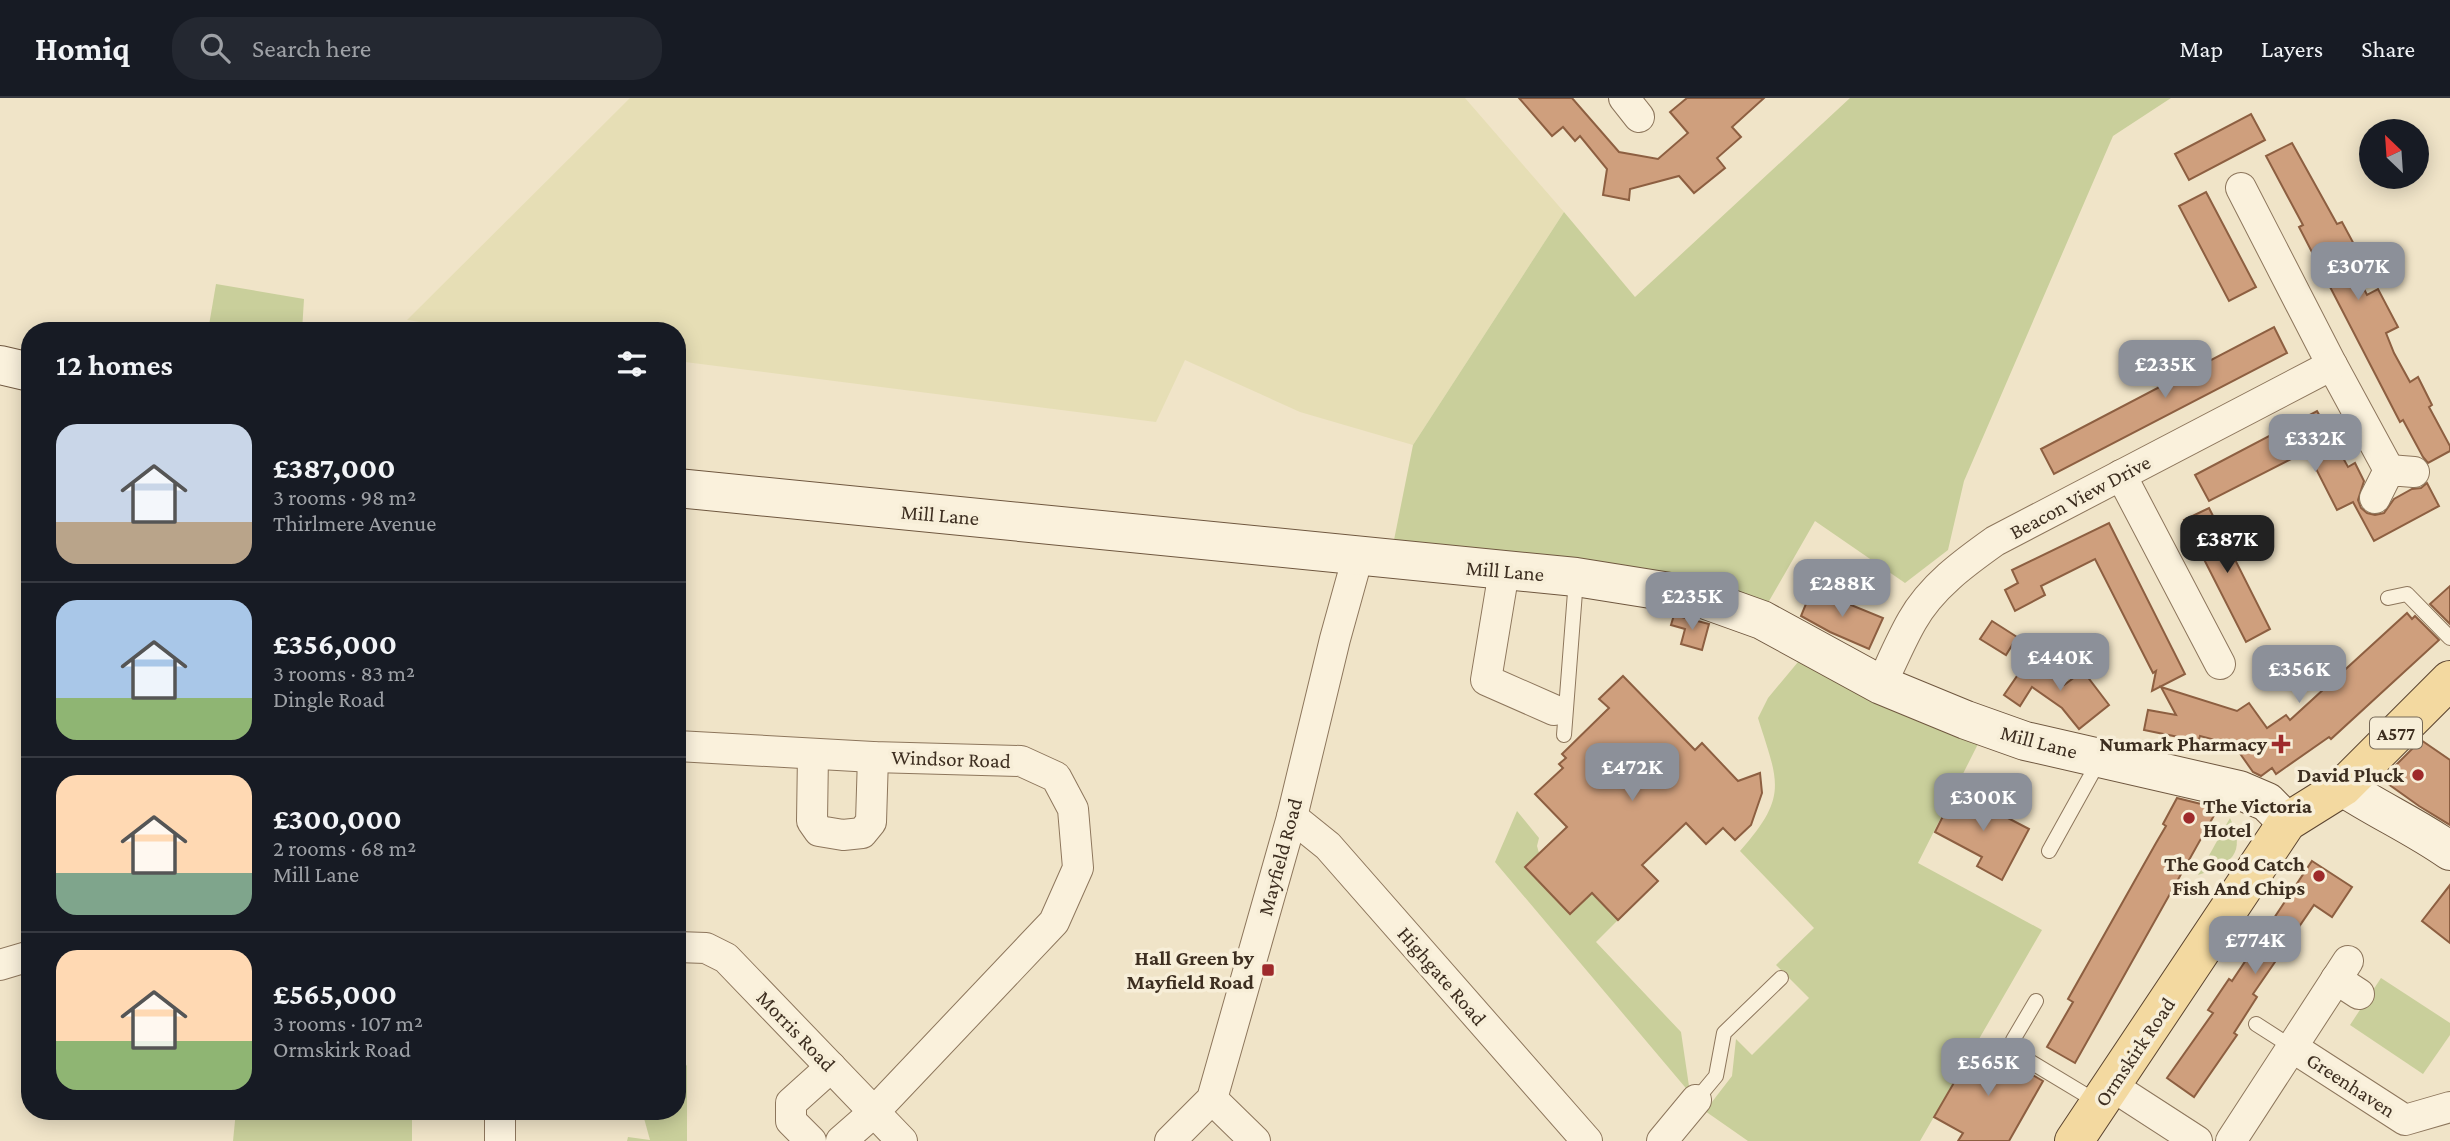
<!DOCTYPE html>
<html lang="en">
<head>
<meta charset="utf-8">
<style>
  :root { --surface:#171b24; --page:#242831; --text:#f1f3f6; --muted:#9ea1a6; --line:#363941; --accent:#8c9099 }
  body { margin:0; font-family:"Crimson Pro",serif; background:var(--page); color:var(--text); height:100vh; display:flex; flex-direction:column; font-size:26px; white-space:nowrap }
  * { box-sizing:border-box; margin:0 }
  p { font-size:23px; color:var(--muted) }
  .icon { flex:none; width:38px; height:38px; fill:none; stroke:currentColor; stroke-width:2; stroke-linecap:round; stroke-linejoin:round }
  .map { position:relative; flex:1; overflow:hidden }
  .sheet { position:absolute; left:21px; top:224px; width:665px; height:798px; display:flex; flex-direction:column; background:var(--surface); border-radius:28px; box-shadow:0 4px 18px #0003 }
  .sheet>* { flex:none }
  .needle { width:46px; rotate:335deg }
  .buttons { position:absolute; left:2359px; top:21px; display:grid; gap:14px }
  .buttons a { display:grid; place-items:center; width:70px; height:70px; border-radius:50%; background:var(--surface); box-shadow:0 4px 18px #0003; font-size:35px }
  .price { position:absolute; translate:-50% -60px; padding:0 16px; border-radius:14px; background:var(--accent); color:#fff; font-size:23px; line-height:46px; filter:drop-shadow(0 2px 4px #0008) }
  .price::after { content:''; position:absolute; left:50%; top:42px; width:21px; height:16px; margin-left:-10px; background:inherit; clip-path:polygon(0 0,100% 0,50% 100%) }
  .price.on { background:#222; color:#fff }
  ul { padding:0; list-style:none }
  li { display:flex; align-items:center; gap:21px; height:175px; padding:0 35px }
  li+li { border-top:2px solid var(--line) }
  li span { display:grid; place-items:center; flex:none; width:196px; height:140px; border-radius:21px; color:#555 }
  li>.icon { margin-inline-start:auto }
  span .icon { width:84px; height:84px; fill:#fffc; stroke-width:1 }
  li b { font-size:30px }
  h2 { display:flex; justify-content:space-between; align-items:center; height:84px; padding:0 35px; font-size:30px }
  header { display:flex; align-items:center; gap:42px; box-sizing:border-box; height:98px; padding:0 35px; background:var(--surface); border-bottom:2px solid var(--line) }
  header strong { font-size:33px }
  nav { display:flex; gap:38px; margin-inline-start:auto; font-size:24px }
  .search { width:490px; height:63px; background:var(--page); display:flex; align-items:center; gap:18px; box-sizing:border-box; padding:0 24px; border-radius:28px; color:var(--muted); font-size:26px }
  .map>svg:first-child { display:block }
  .farmland { fill:#e6deb5 }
  .green { fill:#c9cf9b }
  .building { fill:#cf9f7d; stroke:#8d5f41; stroke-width:2 }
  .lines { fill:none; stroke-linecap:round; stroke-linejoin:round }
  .lane-casing { stroke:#8d765c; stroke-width:16 }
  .street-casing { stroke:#8d765c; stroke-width:32 }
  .secondary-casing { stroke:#6f573f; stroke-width:40 }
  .primary-casing { stroke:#5b4430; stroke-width:40 }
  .lane { stroke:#faf1dc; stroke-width:14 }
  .street { stroke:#faf1dc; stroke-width:30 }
  .secondary { stroke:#faf1dc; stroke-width:38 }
  .primary { stroke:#f3d9a0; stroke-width:38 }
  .poi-dot { fill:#9e2a2b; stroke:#f7eed8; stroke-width:2.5 }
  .labels { text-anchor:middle; stroke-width:7; stroke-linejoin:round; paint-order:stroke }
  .shield { fill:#f7eed8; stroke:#756857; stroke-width:2 }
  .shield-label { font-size:19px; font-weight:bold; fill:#3d2e20 }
  .street-label { font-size:21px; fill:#3d2e20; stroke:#f7eed8 }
  .poi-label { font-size:21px; font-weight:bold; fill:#3d2e20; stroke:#f7eed8; text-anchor:end }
</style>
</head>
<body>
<header>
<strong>Homiq</strong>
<div class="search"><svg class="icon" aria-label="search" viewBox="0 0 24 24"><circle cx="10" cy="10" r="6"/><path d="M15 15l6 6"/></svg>Search here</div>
<nav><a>Map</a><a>Layers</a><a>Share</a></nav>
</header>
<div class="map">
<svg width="2450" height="1043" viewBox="0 0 2450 1043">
  <rect width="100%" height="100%" fill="#f0e4c8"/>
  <!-- farmland -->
  <polygon class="farmland" points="630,0 1465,0 1564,114 1413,347 1300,314 1185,262 1156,324 677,263 677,233 480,233 407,222"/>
  <!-- green -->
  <g class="green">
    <polygon points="1850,0 2171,0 2113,38 1964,383 1948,452 1905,485 1815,423 1765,510 1644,470 1392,452 1413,347 1564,114 1635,199"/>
    <polygon points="216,186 304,201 302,233 208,233"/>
    <path d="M1803 558 1979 644 1918 765 2042 832 1920 1043H1748L1705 1013 1732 978 1736 941 1752 957 1809 900 1776 867 1814 830 1740 753C1789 698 1778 684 1758 620L1768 600Z"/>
    <polygon points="1517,713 1539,740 1537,748 1539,755 1525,770 1570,816 1592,796 1618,822 1596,844 1681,934 1690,995 1495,764"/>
    <path d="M2230 720C2247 756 2231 766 2198 777Z"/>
    <polygon points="2381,880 2450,925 2450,937 2423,976 2350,927"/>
    <polygon points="677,954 687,968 687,1043 627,1043 628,1039 650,1042 642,1013 677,1013"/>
    <polygon points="236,1013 412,1013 412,1043 233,1043"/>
  </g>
  <!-- building -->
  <g class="building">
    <polygon points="1519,0 1572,0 1619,54 1658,61 1688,35 1670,14 1687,0 1764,0 1732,29 1741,39 1717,60 1725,70 1694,95 1679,78 1630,91 1629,102 1603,97 1607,71 1580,38 1575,43 1563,29 1552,38"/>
    <polygon points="2251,16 2265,42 2189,82 2175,56"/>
    <polygon points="2292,45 2337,126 2342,124 2356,150 2346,155 2367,197 2378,191 2398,229 2386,235 2394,255 2410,284 2418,279 2432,307 2429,309 2450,348 2450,353 2428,365 2423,359 2403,322 2400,324 2299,129 2303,127 2266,58"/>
    <polygon points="2206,94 2256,189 2229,203 2179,108"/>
    <polygon points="2274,229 2287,255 2054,376 2041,351"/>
    <polygon points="2317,313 2348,369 2355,365 2364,383 2358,402 2361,410 2367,415 2375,417 2384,415 2394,401 2412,391 2421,390 2427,385 2439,408 2374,443 2353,404 2337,412 2307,353 2209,403 2195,377"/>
    <polygon points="2209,410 2270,531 2246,544 2184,422"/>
    <polygon points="2109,425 2185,576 2152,593 2156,573 2153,575 2095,461 2041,488 2045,497 2015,513 2005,492 2018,485 2012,472"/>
    <polygon points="2450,488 2450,526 2430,506"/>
    <polygon points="1812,491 1883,520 1869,551 1830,534 1801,518"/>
    <polygon points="2407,515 2412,521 2415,518 2439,542 2331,641 2329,639 2276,676 2272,670 2261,678 2253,674 2234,647 2200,638 2195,654 2188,641 2144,632 2148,612 2176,617 2161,589 2237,613 2249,605 2267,630 2286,617 2290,622"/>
    <polygon points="1674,517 1709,526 1702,552 1681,546 1685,531 1671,527"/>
    <polygon points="1992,523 2017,539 2006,557 1980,541"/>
    <polygon points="2028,562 2064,587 2083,573 2109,607 2079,631 2062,610 2032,589 2020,608 2004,597"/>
    <polygon points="1623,578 1695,652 1702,645 1738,683 1760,675 1762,695 1751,727 1735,742 1723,730 1706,746 1686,725 1642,767 1658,783 1618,822 1592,795 1570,816 1525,769 1567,729 1535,696 1563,670 1559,666 1566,660 1562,656 1609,610 1599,601"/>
    <polygon points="2421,642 2450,662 2450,727 2419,708 2384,683 2394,669"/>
    <polygon points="1956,692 2005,716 2004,718 2029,731 2002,782 1977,768 1982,759 1935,734"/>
    <polygon points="2177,700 2201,706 2216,714 2075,965 2047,949 2073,904 2068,901 2156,745 2166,728 2163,726"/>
    <polygon points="2312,763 2352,789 2332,819 2314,807 2253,896 2257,899 2234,935 2237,937 2194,999 2167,980 2213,915 2208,912 2229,881 2232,883"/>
    <polygon points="2450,787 2450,845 2422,823"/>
    <polygon points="1977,945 2043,983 2009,1043 1958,1043 1963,1035 1934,1019"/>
  </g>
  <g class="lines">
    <defs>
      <g id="lane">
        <polyline points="2388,500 2407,496 2450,540"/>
        <polyline points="1564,637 1576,481"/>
        <polyline points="2049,753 2100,661"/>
        <polyline points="2036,903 2013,942 2016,955 2099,1005"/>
        <polyline points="2256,926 2292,949"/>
        <polyline points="1696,1002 1716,978 1724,935 1781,880"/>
      </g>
      <g id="street">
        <polyline points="1624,0 1639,19"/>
        <polyline points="2241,90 2332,267 2389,372"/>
        <polyline points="2121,377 2220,566"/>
        <polyline points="2375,400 2389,372 2414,374"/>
        <polyline points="1504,473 1486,582 1554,612"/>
        <path d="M1881 587C1891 566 1900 544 1912 523 1931 489 1964 465 1995 443L2332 267"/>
        <polyline points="677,648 873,659 1021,663 1056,679 1073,711 1078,770 1054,824 873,1015 841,1043"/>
        <polyline points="813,656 812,723 819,733 843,737 862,735 871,724 873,659"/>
        <polyline points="1292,719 1328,748 1587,1043"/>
        <polyline points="677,849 706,850 726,860 902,1043"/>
        <polyline points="0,867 30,858"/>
        <polyline points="2336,881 2359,896"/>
        <polyline points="2292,949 2405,1022 2450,1009"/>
        <polyline points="2112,988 2197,1043"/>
        <polyline points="1212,1001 1255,1043"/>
        <polyline points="500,1043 500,1013"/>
        <polyline points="811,1043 791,1023 791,1005 831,969"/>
        <polyline points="1170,1043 1212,1001 1292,719 1335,541 1358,458"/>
        <polyline points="1662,1043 1696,1002"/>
        <polyline points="2231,1043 2348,863"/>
      </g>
      <g id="secondary">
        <polyline points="0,267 30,274"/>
        <polyline points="677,390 1576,479 1695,498 1762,522 1881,587 1966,622 2025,643 2239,692 2267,704 2287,724"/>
        <path d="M2343 689C2378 712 2416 729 2450 753"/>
      </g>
      <polyline id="primary" points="2074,1043 2287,724 2343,689 2450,582"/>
    </defs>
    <!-- lane casing -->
    <use href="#lane" class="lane-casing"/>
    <!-- street casing -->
    <use href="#street" class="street-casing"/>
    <!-- secondary casing -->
    <use href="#secondary" class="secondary-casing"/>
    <!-- primary casing -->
    <use href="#primary" class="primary-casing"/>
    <!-- lane -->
    <use href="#lane" class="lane"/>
    <!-- street -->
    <use href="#street" class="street"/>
    <!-- secondary -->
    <use href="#secondary" class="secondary"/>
    <!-- primary -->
    <use href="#primary" class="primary"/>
  </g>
  <!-- markers -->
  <g class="poi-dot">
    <path d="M2277.5 635.5h7v7h7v7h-7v7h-7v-7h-7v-7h7z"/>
    <circle cx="2418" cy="677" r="7"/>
    <circle cx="2189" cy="720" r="7"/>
    <circle cx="2319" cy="778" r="7"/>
    <rect x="1261" y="865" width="14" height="14" rx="3.5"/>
  </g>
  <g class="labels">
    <!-- shield labels -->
    <rect class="shield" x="2370" y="619.5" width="52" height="31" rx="5"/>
    <g class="shield-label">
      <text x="2396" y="642">A577</text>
    </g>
    <!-- street labels -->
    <g class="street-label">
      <text transform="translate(2080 399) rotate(-28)" y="7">Beacon View Drive</text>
      <text transform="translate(940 417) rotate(5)" y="7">Mill Lane</text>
      <text transform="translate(1505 473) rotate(5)" y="7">Mill Lane</text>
      <text transform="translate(2039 644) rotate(15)" y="7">Mill Lane</text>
      <text transform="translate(951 661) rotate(2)" y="7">Windsor Road</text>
      <text transform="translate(1280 759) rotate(-75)" y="7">Mayfield Road</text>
      <text transform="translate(1442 878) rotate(49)" y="7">Highgate Road</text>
      <text transform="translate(796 933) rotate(46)" y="7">Morris Road</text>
      <text transform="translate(2135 954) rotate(-56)" y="7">Ormskirk Road</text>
      <text transform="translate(2351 987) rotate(33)" y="7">Greenhaven</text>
    </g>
    <!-- poi labels -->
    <g class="poi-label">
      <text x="2267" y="653">Numark Pharmacy</text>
      <text x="2404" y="684">David Pluck</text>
      <text x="2203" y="715" text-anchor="start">The Victoria<tspan x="2203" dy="24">Hotel</tspan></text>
      <text x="2305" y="773">The Good Catch<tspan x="2305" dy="24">Fish And Chips</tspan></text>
      <text x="1254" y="867">Hall Green by<tspan x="1254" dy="24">Mayfield Road</tspan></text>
    </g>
  </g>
</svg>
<div class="buttons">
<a><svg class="needle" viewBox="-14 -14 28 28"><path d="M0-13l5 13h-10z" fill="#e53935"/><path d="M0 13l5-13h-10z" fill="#9ea1a6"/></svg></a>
</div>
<b class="price" style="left:2358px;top:204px">£307K</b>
<b class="price" style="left:2165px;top:302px">£235K</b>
<b class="price" style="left:2315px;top:376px">£332K</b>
<b class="price on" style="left:2227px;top:477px">£387K</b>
<b class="price" style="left:1842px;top:521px">£288K</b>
<b class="price" style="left:1692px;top:534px">£235K</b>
<b class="price" style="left:2060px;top:595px">£440K</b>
<b class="price" style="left:2299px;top:607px">£356K</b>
<b class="price" style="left:1632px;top:705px">£472K</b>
<b class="price" style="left:1983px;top:735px">£300K</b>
<b class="price" style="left:2255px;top:878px">£774K</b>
<b class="price" style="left:1988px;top:1000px">£565K</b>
<section class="sheet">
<h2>12 homes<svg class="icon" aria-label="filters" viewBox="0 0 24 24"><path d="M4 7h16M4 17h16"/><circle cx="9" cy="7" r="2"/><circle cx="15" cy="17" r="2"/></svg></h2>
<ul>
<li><span style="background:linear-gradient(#c9d6e8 70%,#b9a48a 0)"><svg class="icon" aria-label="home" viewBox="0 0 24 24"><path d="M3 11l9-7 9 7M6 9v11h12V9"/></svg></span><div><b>£387,000</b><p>3 rooms · 98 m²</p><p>Thirlmere Avenue</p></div></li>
<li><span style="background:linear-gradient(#a9c7e8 70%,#8fb573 0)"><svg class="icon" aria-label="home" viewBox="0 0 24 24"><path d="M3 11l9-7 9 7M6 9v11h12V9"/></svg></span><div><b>£356,000</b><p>3 rooms · 83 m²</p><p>Dingle Road</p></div></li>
<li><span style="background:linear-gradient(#ffd9b3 70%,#7fa58c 0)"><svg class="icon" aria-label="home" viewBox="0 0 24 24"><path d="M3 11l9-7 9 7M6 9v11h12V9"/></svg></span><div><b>£300,000</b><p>2 rooms · 68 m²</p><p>Mill Lane</p></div></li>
<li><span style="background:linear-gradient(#ffd9b3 65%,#8fb573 0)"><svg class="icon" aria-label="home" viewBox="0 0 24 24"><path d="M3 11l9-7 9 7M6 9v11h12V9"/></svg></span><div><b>£565,000</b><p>3 rooms · 107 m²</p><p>Ormskirk Road</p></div></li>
</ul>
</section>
</div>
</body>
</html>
